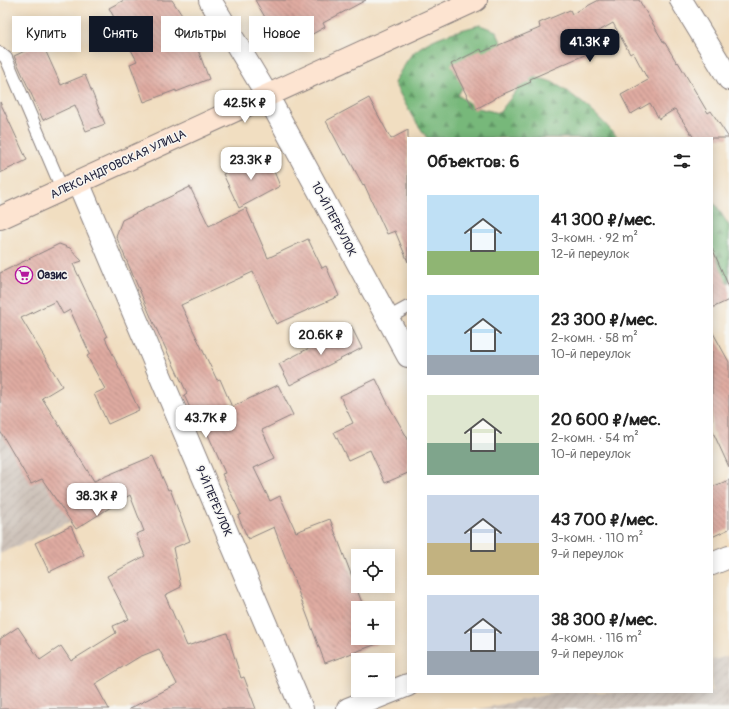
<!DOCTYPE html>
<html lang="ru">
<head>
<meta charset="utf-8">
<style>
  :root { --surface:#fff; --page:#f6f6f6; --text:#222; --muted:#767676; --accent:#111827 }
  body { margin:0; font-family:Pangolin,sans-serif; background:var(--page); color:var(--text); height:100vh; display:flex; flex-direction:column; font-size:15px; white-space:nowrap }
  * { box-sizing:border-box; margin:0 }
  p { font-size:13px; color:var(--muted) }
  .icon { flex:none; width:22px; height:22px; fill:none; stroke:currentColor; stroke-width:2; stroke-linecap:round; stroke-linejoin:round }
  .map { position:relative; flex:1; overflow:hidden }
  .panel { position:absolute; left:407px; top:137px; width:306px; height:556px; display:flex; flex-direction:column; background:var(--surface); border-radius:0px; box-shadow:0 2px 10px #0003 }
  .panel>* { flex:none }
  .top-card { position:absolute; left:12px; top:16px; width:335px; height:36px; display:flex; gap:8px }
  .buttons { position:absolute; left:351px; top:549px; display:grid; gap:8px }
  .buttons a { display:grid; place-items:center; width:44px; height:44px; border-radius:0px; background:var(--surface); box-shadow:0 2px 10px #0003; font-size:20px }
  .price { position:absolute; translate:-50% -34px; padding:0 9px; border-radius:8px; background:#fff; color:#222; font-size:13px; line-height:26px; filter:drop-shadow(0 1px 2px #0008) }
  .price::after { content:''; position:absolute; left:50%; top:24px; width:12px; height:9px; margin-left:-6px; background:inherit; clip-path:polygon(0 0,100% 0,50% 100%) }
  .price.on { background:var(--accent); color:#fff }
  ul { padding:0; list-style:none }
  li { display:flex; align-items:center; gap:12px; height:100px; padding:0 20px }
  li span { display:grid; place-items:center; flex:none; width:112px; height:80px; border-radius:0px; color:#555 }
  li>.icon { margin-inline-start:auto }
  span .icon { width:48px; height:48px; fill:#fffc; stroke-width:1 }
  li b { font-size:17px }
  h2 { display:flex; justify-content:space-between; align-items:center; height:48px; padding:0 20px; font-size:17px }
  .chip { padding:0 14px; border-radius:0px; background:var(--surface); box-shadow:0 2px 10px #0003; font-size:14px; line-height:36px }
  .chip.on { background:var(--accent); color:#fff }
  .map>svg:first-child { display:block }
  .industrial { fill:url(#industrial-furrows) }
  .forest { fill:url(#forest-firs); stroke:#4c6d5a }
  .building { fill:url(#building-back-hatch) }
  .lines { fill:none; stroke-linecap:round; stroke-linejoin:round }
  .service-casing { stroke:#8a807e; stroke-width:14 }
  .minor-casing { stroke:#8a807e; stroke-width:24 }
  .tertiary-casing { stroke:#8a807e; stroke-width:24 }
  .secondary-casing { stroke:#8a807e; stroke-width:24 }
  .service { stroke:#fff; stroke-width:12 }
  .minor { stroke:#fff; stroke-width:22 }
  .tertiary { stroke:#fff; stroke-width:22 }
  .secondary { stroke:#fde4d1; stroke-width:22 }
  .labels { text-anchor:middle; stroke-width:3; stroke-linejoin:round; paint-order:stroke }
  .street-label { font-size:12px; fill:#22223b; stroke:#f6f6f2 }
  .poi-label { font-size:12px; font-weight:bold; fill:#22223b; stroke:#f6f6f2; text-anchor:start }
</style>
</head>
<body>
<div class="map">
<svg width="729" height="709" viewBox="0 0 729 709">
  <defs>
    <pattern id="industrial-furrows" width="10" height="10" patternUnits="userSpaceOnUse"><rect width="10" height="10" fill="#cdc2b9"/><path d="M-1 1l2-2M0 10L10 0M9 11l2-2" fill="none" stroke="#b0a6a0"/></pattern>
    <pattern id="forest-firs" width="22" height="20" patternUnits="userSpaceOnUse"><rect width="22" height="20" fill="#77b87a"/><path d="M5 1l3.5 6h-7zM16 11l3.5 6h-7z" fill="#619565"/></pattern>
    <pattern id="building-back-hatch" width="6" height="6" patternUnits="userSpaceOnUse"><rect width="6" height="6" fill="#dfaba1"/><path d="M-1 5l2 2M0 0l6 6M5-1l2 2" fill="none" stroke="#b48b84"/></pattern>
  </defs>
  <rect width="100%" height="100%" fill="#f6f6f2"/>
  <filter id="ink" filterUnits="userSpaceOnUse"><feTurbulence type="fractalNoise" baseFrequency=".025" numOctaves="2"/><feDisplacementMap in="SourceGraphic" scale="8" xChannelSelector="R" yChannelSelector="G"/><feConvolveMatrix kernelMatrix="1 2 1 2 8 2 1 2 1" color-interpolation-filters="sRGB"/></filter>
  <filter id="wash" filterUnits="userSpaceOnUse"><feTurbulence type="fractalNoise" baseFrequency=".012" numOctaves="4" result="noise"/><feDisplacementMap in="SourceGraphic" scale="16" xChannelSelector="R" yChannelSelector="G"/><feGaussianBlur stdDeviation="0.9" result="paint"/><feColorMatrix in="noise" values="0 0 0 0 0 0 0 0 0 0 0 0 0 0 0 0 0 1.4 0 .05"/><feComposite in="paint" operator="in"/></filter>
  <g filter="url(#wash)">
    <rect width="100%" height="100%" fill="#f1dec1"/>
    <!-- industrial -->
    <g class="industrial">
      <polygon points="0,318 99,508 0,554"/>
      <polygon points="729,656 729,709 479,709 560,692 712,692 712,660"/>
    </g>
    <!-- forest -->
    <g class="forest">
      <path d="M480 25 496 31 506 53 472 71 458 95 474 107 499 113 528 76C536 78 545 79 552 82 577 96 600 117 618 138H427L412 116 394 83C399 74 405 62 412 54 430 37 457 31 480 25Z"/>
      <polygon points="712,203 716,205 729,226 729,283 715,271 712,266"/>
    </g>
    <g id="blocks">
      <!-- building -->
      <g class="building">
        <polygon points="124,0 172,0 189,26 209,79 176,92 176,90 144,102 130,64 137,61 109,8"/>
        <polygon points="255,0 366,0 323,23 325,27 284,50"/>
        <polygon points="599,0 639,0 664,43 665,43 677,63 678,62 708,113 711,111 729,138 694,138 675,109 659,119 650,103 631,114 621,95 648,80 633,52 630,54 613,23 583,40 589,53 530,79 531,82 494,98 494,99 474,110 451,64 481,49 482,52 540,28 539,23 570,10 572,14"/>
        <polygon points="42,43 61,85 85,75 105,124 86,131 75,105 43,120 14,56"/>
        <polygon points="369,98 391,139 408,130 408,262 395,231 387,234 364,184 363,185 346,154 344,155 326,121"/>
        <polygon points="0,102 27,160 0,173"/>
        <polygon points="258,156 265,159 271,164 280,186 239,208 223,174"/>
        <polygon points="190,187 209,226 246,208 268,258 308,239 322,268 326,266 339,296 276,324 253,272 181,305 217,380 220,379 232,407 278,385 293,415 262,430 275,458 254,468 270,501 280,496 296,532 330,519 364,608 358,608 358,638 375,638 377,644 325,663 274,527 248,539 238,516 241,514 222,474 225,473 206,430 203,431 197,418 195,419 184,395 187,393 154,324 116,236 122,220"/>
        <polygon points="59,244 70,248 82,261 73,264 107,337 105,338 139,410 108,424 94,394 105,389 87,356 90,354 70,310 63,314 56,301 21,318 62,386 42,398 94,481 153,456 168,490 170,489 190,541 173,548 181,587 165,595 187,646 227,633 241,678 244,677 256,709 129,709 177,684 159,649 139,657 95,684 109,709 0,709 0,639 18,627 40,660 61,646 71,661 116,633 113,626 129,619 107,576 145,556 136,534 144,531 130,495 76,529 42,479 31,484 0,431 0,273"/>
        <polygon points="712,248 729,287 729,300 712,308"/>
        <polygon points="351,326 362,348 290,385 279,364"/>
        <polygon points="712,331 729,362 729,467 712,430"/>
        <polygon points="376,379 389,406 408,439 408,473 385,483 370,450 348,460 334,432 353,423 340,396"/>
        <polygon points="729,480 729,529 712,537 712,487"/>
        <polygon points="71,526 84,555 49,572 35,543"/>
      </g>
    </g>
  </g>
  <g filter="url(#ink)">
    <use href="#blocks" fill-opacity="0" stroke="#8a807e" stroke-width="1"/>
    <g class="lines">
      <defs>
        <g id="service">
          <polyline points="0,53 6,58 62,189"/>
          <polyline points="388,318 408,307"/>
        </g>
        <g id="minor">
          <polyline points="681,0 729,79"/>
          <polyline points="78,182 302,709"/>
        </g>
        <g id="tertiary">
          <polyline points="210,0 267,95 408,356"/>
          <polyline points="712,564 729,557"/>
          <polyline points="348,709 408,685"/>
        </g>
        <polyline id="secondary" points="0,218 476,0"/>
      </defs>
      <!-- service casing -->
      <use href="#service" class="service-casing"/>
      <!-- minor casing -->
      <use href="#minor" class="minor-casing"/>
      <!-- tertiary casing -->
      <use href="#tertiary" class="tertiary-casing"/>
      <!-- secondary casing -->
      <use href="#secondary" class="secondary-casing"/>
      <!-- service -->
      <use href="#service" class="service"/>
      <!-- minor -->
      <use href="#minor" class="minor"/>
      <!-- tertiary -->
      <use href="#tertiary" class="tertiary"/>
      <!-- secondary -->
      <use href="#secondary" class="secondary"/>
    </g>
  </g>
  <!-- icons -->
  <defs>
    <symbol id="supermarket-ring" viewBox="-11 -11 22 22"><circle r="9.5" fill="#f6f6f2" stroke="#b5179e" stroke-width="1.5"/><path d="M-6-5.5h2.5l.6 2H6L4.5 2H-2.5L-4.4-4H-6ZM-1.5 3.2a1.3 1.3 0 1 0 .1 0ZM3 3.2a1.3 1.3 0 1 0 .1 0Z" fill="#b5179e"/></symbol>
  </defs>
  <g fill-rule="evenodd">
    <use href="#supermarket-ring" x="14" y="265" width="20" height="20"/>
  </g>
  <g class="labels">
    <!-- street labels -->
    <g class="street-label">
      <text transform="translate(118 164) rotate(-25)" y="4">АЛЕКСАНДРОВСКАЯ УЛИЦА</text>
      <text transform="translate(334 219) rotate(62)" y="4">10-Й ПЕРЕУЛОК</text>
      <text transform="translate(214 501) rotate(67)" y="4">9-Й ПЕРЕУЛОК</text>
    </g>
    <!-- poi labels -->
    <g class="poi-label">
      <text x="37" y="279">Оазис</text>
    </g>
  </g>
</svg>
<div class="buttons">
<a><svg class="icon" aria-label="locate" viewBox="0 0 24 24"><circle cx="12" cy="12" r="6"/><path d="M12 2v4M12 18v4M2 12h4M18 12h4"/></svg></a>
<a>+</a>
<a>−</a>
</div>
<b class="price on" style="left:590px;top:63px">41.3K ₽</b>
<b class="price" style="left:245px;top:124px">42.5K ₽</b>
<b class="price" style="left:251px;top:181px">23.3K ₽</b>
<b class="price" style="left:321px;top:356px">20.6K ₽</b>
<b class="price" style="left:206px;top:439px">43.7K ₽</b>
<b class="price" style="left:97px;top:517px">38.3K ₽</b>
<div class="top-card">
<a class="chip">Купить</a>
<a class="chip on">Снять</a>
<a class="chip">Фильтры</a>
<a class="chip">Новое</a>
</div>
<section class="panel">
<h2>Объектов: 6<svg class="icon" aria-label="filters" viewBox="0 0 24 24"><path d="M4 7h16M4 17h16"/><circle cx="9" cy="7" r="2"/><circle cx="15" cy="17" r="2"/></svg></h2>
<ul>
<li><span style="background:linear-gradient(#bfe0f5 70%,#8fb573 0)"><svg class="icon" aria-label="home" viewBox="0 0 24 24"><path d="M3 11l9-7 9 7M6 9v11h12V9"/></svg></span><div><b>41 300 ₽/мес.</b><p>3-комн. · 92 m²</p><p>12-й переулок</p></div></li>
<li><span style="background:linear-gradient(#bfe0f5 75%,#9aa5b1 0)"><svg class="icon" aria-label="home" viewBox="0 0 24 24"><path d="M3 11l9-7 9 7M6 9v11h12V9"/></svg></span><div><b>23 300 ₽/мес.</b><p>2-комн. · 58 m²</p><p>10-й переулок</p></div></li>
<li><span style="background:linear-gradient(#dfe7d0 60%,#7fa58c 0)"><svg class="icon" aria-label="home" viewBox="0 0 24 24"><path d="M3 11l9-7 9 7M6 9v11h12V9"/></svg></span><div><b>20 600 ₽/мес.</b><p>2-комн. · 54 m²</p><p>10-й переулок</p></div></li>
<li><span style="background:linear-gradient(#c9d6e8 60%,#c2b280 0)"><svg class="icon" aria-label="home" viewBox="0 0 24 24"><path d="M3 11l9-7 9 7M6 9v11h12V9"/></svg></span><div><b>43 700 ₽/мес.</b><p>3-комн. · 110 m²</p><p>9-й переулок</p></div></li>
<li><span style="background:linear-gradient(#c9d6e8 70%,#9aa5b1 0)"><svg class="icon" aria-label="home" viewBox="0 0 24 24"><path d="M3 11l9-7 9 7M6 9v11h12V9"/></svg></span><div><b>38 300 ₽/мес.</b><p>4-комн. · 116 m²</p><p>9-й переулок</p></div></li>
</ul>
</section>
</div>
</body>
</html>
